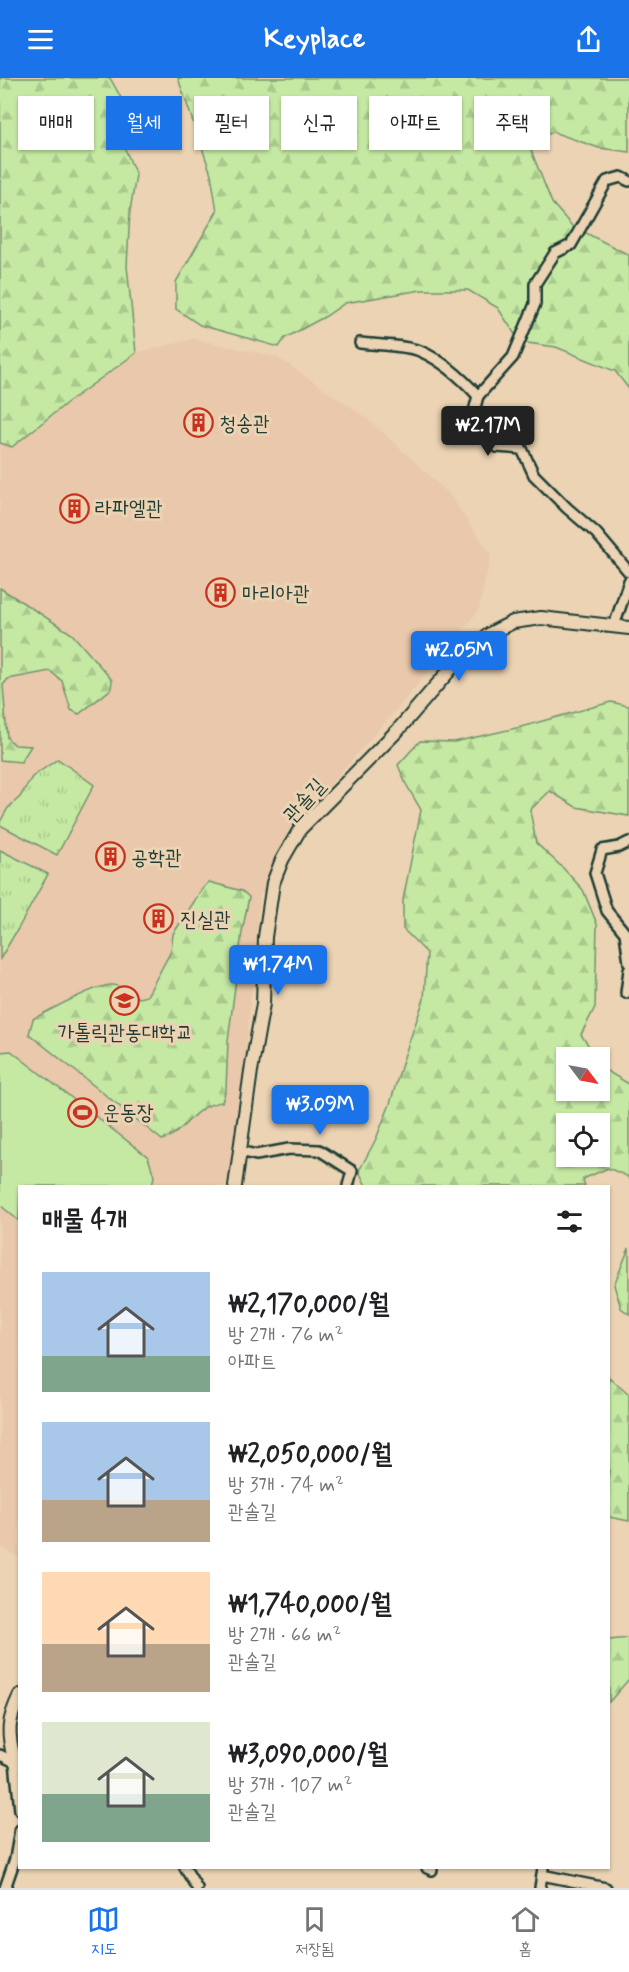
<!DOCTYPE html>
<html lang="ko">
<head>
<meta charset="utf-8">
<style>
  :root { --surface:#fff; --page:#f2f2f2; --text:#202124; --muted:#757577; --line:#e0e0e0; --accent:#1a73e8 }
  body { margin:0; font-family:Mynerve,"Poor Story",sans-serif; background:var(--page); color:var(--text); height:100vh; display:flex; flex-direction:column; font-size:22px; white-space:nowrap }
  * { box-sizing:border-box; margin:0 }
  p { font-size:20px; color:var(--muted) }
  .icon { flex:none; width:33px; height:33px; fill:none; stroke:currentColor; stroke-width:2; stroke-linecap:round; stroke-linejoin:round }
  .map { position:relative; flex:1; overflow:hidden }
  .sheet { position:absolute; left:18px; top:1107px; width:592px; height:684px; display:flex; flex-direction:column; background:var(--surface); border-radius:0px; box-shadow:0 2px 4px #0004 }
  .sheet>* { flex:none }
  .top-card { position:absolute; left:18px; top:18px; width:594px; height:54px; display:flex; gap:12px }
  .needle { width:39px; rotate:122deg }
  .fabs { position:absolute; left:556px; top:969px; display:grid; gap:12px }
  .fabs a { display:grid; place-items:center; width:54px; height:54px; border-radius:0px; background:var(--surface); box-shadow:0 2px 4px #0004; font-size:30px }
  .price { position:absolute; translate:-50% -51px; padding:0 14px; border-radius:6px; background:var(--accent); color:#fff; font-size:20px; line-height:39px; filter:drop-shadow(0 2px 3px #0008) }
  .price::after { content:''; position:absolute; left:50%; top:36px; width:18px; height:14px; margin-left:-9px; background:inherit; clip-path:polygon(0 0,100% 0,50% 100%) }
  .price.selected { background:#222; color:#fff }
  ul { padding:0; list-style:none }
  li { display:flex; align-items:center; gap:18px; height:150px; padding:0 24px }
  li span { display:grid; place-items:center; flex:none; width:168px; height:120px; border-radius:0px; color:#555 }
  li>.icon { margin-inline-start:auto }
  span .icon { width:72px; height:72px; fill:#fffc; stroke-width:1 }
  li b { font-size:26px }
  h2 { display:flex; justify-content:space-between; align-items:center; height:72px; padding:0 24px; font-size:26px }
  .pill { padding:0 21px; border-radius:0px; background:var(--surface); box-shadow:0 2px 4px #0004; font-size:21px; line-height:54px }
  .pill.selected { background:var(--accent); color:#fff }
  header { display:flex; justify-content:space-between; align-items:center; height:78px; padding:0 24px; background:var(--accent); color:#fff; font-size:27px; font-weight:700 }
  .dock { display:flex; justify-content:space-around; align-items:center; height:84px; border-top:2px solid var(--line); background:var(--surface); font-size:16px; color:var(--muted) }
  .dock a { display:grid; justify-items:center; gap:3px }
  .dock .selected { color:var(--accent) }
  .map>svg:first-child { display:block }
  .built { fill:#e9c8ac }
  .grass { fill:url(#grass-tufts); stroke:#72936c; stroke-width:1.5 }
  .forest { fill:url(#forest-firs); stroke:#72936c; stroke-width:1.5; fill-rule:evenodd }
  .park { fill:#c5e9a3; stroke:#72936c; stroke-width:1.5 }
  .lines { fill:none; stroke-linecap:round; stroke-linejoin:round }
  .minor-casing { stroke:#1f3d34; stroke-width:14 }
  .tertiary-casing { stroke:#1f3d34; stroke-width:16 }
  .minor { stroke:#ebd3b3; stroke-width:9 }
  .tertiary { stroke:#ebd3b3; stroke-width:12 }
  .labels { text-anchor:middle; stroke-width:6; stroke-linejoin:round; paint-order:stroke }
  .poi-label { font-size:21px; fill:#1f3d34; stroke:#ebd3b3; text-anchor:start }
  .street-label { font-size:21px; fill:#1f3d34; stroke:#ebd3b3 }
</style>
</head>
<body>
<header><svg class="icon" aria-label="menu" viewBox="0 0 24 24"><path d="M4 6h16M4 12h16M4 18h16"/></svg>Keyplace<svg class="icon" aria-label="share" viewBox="0 0 24 24"><path d="M12 15V3M7 8l5-5 5 5M5 13v7h14v-7"/></svg></header>
<div class="map">
<svg width="629" height="1810" viewBox="0 0 629 1810">
  <defs>
    <pattern id="grass-tufts" width="24" height="20" patternUnits="userSpaceOnUse" patternTransform="scale(1.5)"><rect width="24" height="20" fill="#c5e9a3"/><path d="M3 7l-1-3M5 7V3M7 7l1-3M15 17l-1-3M17 17v-4M19 17l1-3" fill="none" stroke="#a9c98d"/></pattern>
    <pattern id="forest-firs" width="22" height="20" patternUnits="userSpaceOnUse" patternTransform="scale(1.5)"><rect width="22" height="20" fill="#c5e9a3"/><path d="M5 1l3.5 6h-7zM16 11l3.5 6h-7z" fill="#a9c98d"/></pattern>
  </defs>
  <rect width="100%" height="100%" fill="#ebd3b3"/>
  <filter id="ink" filterUnits="userSpaceOnUse"><feTurbulence type="fractalNoise" baseFrequency=".0167" numOctaves="2"/><feDisplacementMap in="SourceGraphic" scale="12" xChannelSelector="R" yChannelSelector="G"/><feConvolveMatrix kernelMatrix="1 2 1 2 8 2 1 2 1" color-interpolation-filters="sRGB"/></filter>
  <g filter="url(#ink)">
    <!-- built -->
    <polygon class="built" points="193,261 277,279 368,341 449,416 491,477 478,533 406,620 327,710 320,708 289,753 260,819 241,1027 226,1108 20,1108 19,1479 0,1469 0,365 12,369 68,324 136,275"/>
    <!-- grass -->
    <g class="grass">
      <polygon points="58,681 94,707 57,777 0,747 0,744 8,730 20,719 32,699"/>
      <polygon points="0,772 48,796 19,849 0,881"/>
    </g>
    <!-- forest -->
    <g class="forest">
      <polygon points="0,0 110,0 121,20 116,49 136,97 130,133 127,188 136,275 68,324 12,369 0,365"/>
      <polygon points="178,0 629,0 629,74 599,70 553,54 528,65 552,125 572,148 629,177 629,311 615,293 556,269 520,264 498,230 468,212 421,212 345,225 326,238 285,260 279,269 200,247 176,231 176,204 217,133 211,96"/>
      <polygon points="0,510 72,556 112,602 111,611 79,636 71,632 62,603 50,593 8,601 3,607 7,660 15,667 31,668 21,684 0,682"/>
      <path d="M611 624 629 628V738L576 729 550 713 530 732 536 765 563 790 583 812 597 846 595 929 581 957 597 979 567 980V1012H600V984L605 992 629 1006V1101L627 1098 608 1090 583 1101 585 1108H366L359 1093 376 1061 390 1026 405 976 424 921 427 875 403 851V822L421 732 406 706 398 687 420 663 454 664 521 649ZM567 1046H600V1078H567Z"/>
      <path d="M209 804 242 813 249 819 242 854 228 963 226 1011 222 1024C192 1027 187 1054 162 1062L29 956 33 941C48 933 98 905 113 907 122 908 131 916 139 920L147 918 171 873 173 856 203 810Z"/>
      <polygon points="629,1170 629,1236 621,1230 614,1207"/>
      <polygon points="609,1299 629,1317 629,1443 609,1439"/>
      <polygon points="629,1560 629,1601 609,1624 609,1562"/>
    </g>
    <!-- park -->
    <polygon class="park" points="11,973 148,1079 154,1098 152,1108 20,1108 19,1143 0,1127 0,974"/>
    <g class="lines">
      <defs>
        <g id="minor">
          <path d="M360 265C376 267 406 267 420 273 443 283 462 300 478 318L473 337 483 355 497 369 522 371 534 397 567 430 596 455 629 494"/>
          <polyline points="478,318 513,279 535,226 535,206 555,175 571,167 607,103 621,99 629,103"/>
          <polyline points="614,548 629,503"/>
          <polyline points="629,764 619,769 602,772 595,795 607,833 625,855 629,885"/>
          <polyline points="626,915 629,892"/>
          <polyline points="240,1073 256,1077 289,1071 319,1072 352,1093 348,1108"/>
          <polyline points="0,1677 17,1685"/>
          <polyline points="15,1684 20,1732"/>
          <polyline points="185,1790 197,1810"/>
          <polyline points="427,1790 432,1792"/>
          <polyline points="542,1797 606,1810"/>
          <polyline points="5,1810 15,1781 20,1752"/>
          <polyline points="540,1810 543,1790"/>
        </g>
        <g id="tertiary">
          <polyline points="235,1108 251,993 263,926 265,859 273,805 282,782 300,751 398,652 455,586 474,567 493,554 513,544 541,540 629,550"/>
          <path d="M15 1684C7 1656 7 1643 20 1617"/>
        </g>
      </defs>
      <!-- minor casing -->
      <use href="#minor" class="minor-casing"/>
      <!-- tertiary casing -->
      <use href="#tertiary" class="tertiary-casing"/>
      <!-- minor -->
      <use href="#minor" class="minor"/>
      <!-- tertiary -->
      <use href="#tertiary" class="tertiary"/>
    </g>
  </g>
  <!-- icons -->
  <defs>
    <symbol id="building-ring" viewBox="-11 -11 22 22"><circle r="9.5" fill="#ebd3b3" stroke="#c8321e" stroke-width="1.5"/><path d="M-4-6H4V6H1V3H-1V6H-4ZM-2.5-4.3h1.7v1.8h-1.7ZM.8-4.3h1.7v1.8H.8ZM-2.5-1h1.7V.8h-1.7ZM.8-1h1.7V.8H.8Z" fill="#c8321e"/></symbol>
    <symbol id="university-ring" viewBox="-11 -11 22 22"><circle r="9.5" fill="#ebd3b3" stroke="#c8321e" stroke-width="1.5"/><path d="M0-5L7-2L0 1L-7-2ZM-4 1L0 2.5L4 1V4Q0 6-4 4Z" fill="#c8321e"/></symbol>
    <symbol id="stadium-ring" viewBox="-11 -11 22 22"><circle r="9.5" fill="#ebd3b3" stroke="#c8321e" stroke-width="1.5"/><path d="M0-5a6.5 5 0 1 0 0 10a6.5 5 0 1 0 0-10ZM-3.5-1.8h7v3.6h-7Z" fill="#c8321e"/></symbol>
  </defs>
  <g fill-rule="evenodd">
    <use href="#building-ring" x="182" y="328" width="33" height="33"/>
    <use href="#building-ring" x="58" y="414" width="33" height="33"/>
    <use href="#building-ring" x="204" y="498" width="33" height="33"/>
    <use href="#building-ring" x="94" y="762" width="33" height="33"/>
    <use href="#building-ring" x="142" y="824" width="33" height="33"/>
    <use href="#university-ring" x="108" y="906" width="33" height="33"/>
    <use href="#stadium-ring" x="66" y="1018" width="33" height="33"/>
  </g>
  <g class="labels">
    <!-- poi labels -->
    <g class="poi-label">
      <text x="219" y="352">청송관</text>
      <text x="95" y="437">라파엘관</text>
      <text x="242" y="522">마리아관</text>
      <text x="131" y="786">공학관</text>
      <text x="180" y="848">진실관</text>
      <text x="125" y="961" text-anchor="middle">가톨릭관동대학교</text>
      <text x="103" y="1041">운동장</text>
    </g>
    <!-- street labels -->
    <g class="street-label">
      <text transform="translate(304 722) rotate(-48)" y="7">관솔길</text>
    </g>
  </g>
</svg>
<div class="fabs">
<a><svg class="needle" viewBox="-14 -14 28 28"><path d="M0-13l5 13h-10z" fill="#e53935"/><path d="M0 13l5-13h-10z" fill="#757577"/></svg></a>
<a><svg class="icon" aria-label="locate" viewBox="0 0 24 24"><circle cx="12" cy="12" r="6"/><path d="M12 2v4M12 18v4M2 12h4M18 12h4"/></svg></a>
</div>
<b class="price selected" style="left:488px;top:379px">₩2.17M</b>
<b class="price" style="left:459px;top:604px">₩2.05M</b>
<b class="price" style="left:278px;top:918px">₩1.74M</b>
<b class="price" style="left:320px;top:1058px">₩3.09M</b>
<div class="top-card">
<a class="pill">매매</a>
<a class="pill selected">월세</a>
<a class="pill">필터</a>
<a class="pill">신규</a>
<a class="pill">아파트</a>
<a class="pill">주택</a>
</div>
<section class="sheet">
<h2>매물 4개<svg class="icon" aria-label="filters" viewBox="0 0 24 24"><path d="M4 7h16M4 17h16"/><circle cx="9" cy="7" r="2"/><circle cx="15" cy="17" r="2"/></svg></h2>
<ul>
<li><span style="background:linear-gradient(#a9c7e8 70%,#7fa58c 0)"><svg class="icon" aria-label="home" viewBox="0 0 24 24"><path d="M3 11l9-7 9 7M6 9v11h12V9"/></svg></span><div><b>₩2,170,000/월</b><p>방 2개 · 76 m²</p><p>아파트</p></div></li>
<li><span style="background:linear-gradient(#a9c7e8 65%,#b9a48a 0)"><svg class="icon" aria-label="home" viewBox="0 0 24 24"><path d="M3 11l9-7 9 7M6 9v11h12V9"/></svg></span><div><b>₩2,050,000/월</b><p>방 3개 · 74 m²</p><p>관솔길</p></div></li>
<li><span style="background:linear-gradient(#ffd9b3 60%,#b9a48a 0)"><svg class="icon" aria-label="home" viewBox="0 0 24 24"><path d="M3 11l9-7 9 7M6 9v11h12V9"/></svg></span><div><b>₩1,740,000/월</b><p>방 2개 · 66 m²</p><p>관솔길</p></div></li>
<li><span style="background:linear-gradient(#dfe7d0 60%,#7fa58c 0)"><svg class="icon" aria-label="home" viewBox="0 0 24 24"><path d="M3 11l9-7 9 7M6 9v11h12V9"/></svg></span><div><b>₩3,090,000/월</b><p>방 3개 · 107 m²</p><p>관솔길</p></div></li>
</ul>
</section>
</div>
<nav class="dock">
<a class="selected"><svg class="icon" aria-label="map" viewBox="0 0 24 24"><path d="M3 6l6-2 6 2 6-2v14l-6 2-6-2-6 2zM9 4v14M15 6v14"/></svg>지도</a>
<a><svg class="icon" aria-label="saved" viewBox="0 0 24 24"><path d="M7 4h10v16l-5-4-5 4z"/></svg>저장됨</a>
<a><svg class="icon" aria-label="home" viewBox="0 0 24 24"><path d="M3 11l9-7 9 7M6 9v11h12V9"/></svg>홈</a>
</nav>
</body>
</html>
